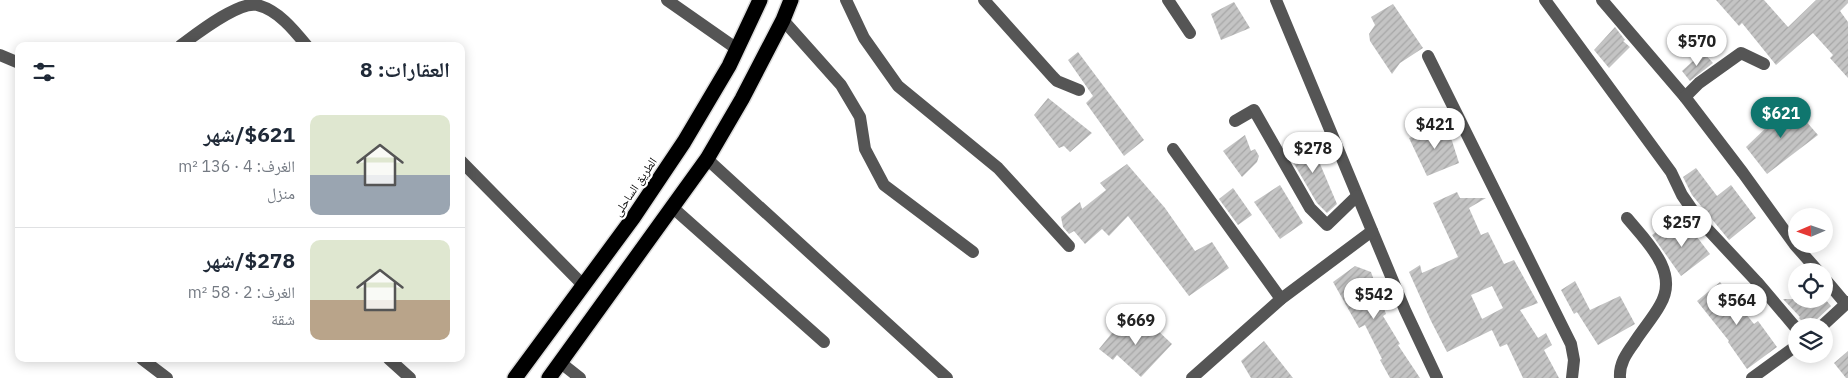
<!DOCTYPE html>
<html lang="ar">
<head>
<meta charset="utf-8">
<style>
  :root { --surface:#fff; --page:#f6f6f7; --text:#1f2937; --muted:#747a83; --line:#e0e1e3; --accent:#0f766e }
  body { margin:0; font-family:"IBM Plex Sans","Noto Naskh Arabic",sans-serif; background:var(--page); color:var(--text); direction:rtl; height:100vh; display:flex; flex-direction:column; font-size:19px; white-space:nowrap }
  * { box-sizing:border-box; margin:0 }
  p { font-size:16px; color:var(--muted) }
  .icon { flex:none; width:28px; height:28px; fill:none; stroke:currentColor; stroke-width:2; stroke-linecap:round; stroke-linejoin:round }
  .map { position:relative; flex:1; overflow:hidden; direction:ltr }
  .details { position:absolute; left:15px; top:42px; width:450px; height:320px; display:flex; flex-direction:column; background:var(--surface); border-radius:10px; box-shadow:0 2px 12px #0003; direction:rtl }
  .details>* { flex:none }
  .needle { width:32px; rotate:268deg }
  .fabs { position:absolute; left:1788px; top:208px; display:grid; gap:10px }
  .fabs a { display:grid; place-items:center; width:45px; height:45px; border-radius:50%; background:var(--surface); box-shadow:0 2px 12px #0003; font-size:25px }
  .price { position:absolute; translate:-50% -42px; padding:0 11px; border-radius:18px; background:#fff; color:#222; font-size:16px; line-height:32px; filter:drop-shadow(0 1px 2px #0008) }
  .price::after { content:''; position:absolute; left:50%; top:30px; width:15px; height:11px; margin-left:-8px; background:inherit; clip-path:polygon(0 0,100% 0,50% 100%) }
  .price.active { background:var(--accent); color:#fff }
  ul { padding:0; list-style:none }
  li { display:flex; align-items:center; gap:15px; height:125px; padding:0 15px }
  li+li { border-top:1px solid var(--line) }
  li span { display:grid; place-items:center; flex:none; width:140px; height:100px; border-radius:10px; color:#555 }
  li>.icon { margin-inline-start:auto }
  span .icon { width:60px; height:60px; fill:#fffc; stroke-width:1 }
  li b { font-size:21px }
  h2 { display:flex; justify-content:space-between; align-items:center; height:60px; padding:0 15px; font-size:21px }
  .map>svg:first-child { display:block }
  .building { fill:url(#building-hatch); fill-rule:evenodd }
  .lines { fill:none; stroke-linecap:round; stroke-linejoin:round }
  .highway-casing { stroke:#dbdbdb; stroke-width:18 }
  .minor { stroke:#555; stroke-width:12 }
  .highway { stroke:#000; stroke-width:15 }
  .labels { text-anchor:middle; stroke-width:4.5; stroke-linejoin:round; paint-order:stroke }
  .street-label { font-size:12px; fill:#000; stroke:#fff }
</style>
</head>
<body>
<div class="map">
<svg width="1848" height="378" viewBox="0 0 1848 378">
  <defs>
    <pattern id="building-hatch" width="6" height="6" patternUnits="userSpaceOnUse" patternTransform="scale(1.25)"><rect width="6" height="6" fill="#c4c4c4"/><path d="M-1 1l2-2M0 6l6-6M5 7l2-2" fill="none" stroke="#a7a7a7"/></pattern>
  </defs>
  <rect width="100%" height="100%" fill="#fff"/>
  <!-- building -->
  <g class="building">
    <polygon points="1716,0 1764,0 1788,27 1816,0 1848,0 1848,3 1840,11 1848,22 1848,78 1830,58 1833,55 1813,33 1776,65 1742,23 1739,26"/>
    <polygon points="1234,2 1250,28 1221,40 1211,14"/>
    <polygon points="1393,4 1423,48 1400,63 1392,74 1370,41 1369,34 1375,25 1371,17"/>
    <polygon points="1615,27 1625,40 1623,41 1630,47 1609,68 1594,50"/>
    <polygon points="1078,52 1144,140 1124,156 1086,103 1093,96 1068,60"/>
    <polygon points="1703,52 1713,63 1690,81 1682,71"/>
    <polygon points="1048,98 1092,133 1070,152 1064,146 1059,148 1034,115"/>
    <polygon points="1791,104 1818,135 1767,174 1746,147"/>
    <polygon points="1447,125 1459,163 1427,176 1409,138"/>
    <polygon points="1245,135 1251,151 1255,149 1259,156 1257,162 1242,177 1223,151"/>
    <polygon points="1309,138 1337,204 1327,213 1317,203 1286,150"/>
    <polygon points="1127,164 1165,208 1195,251 1212,242 1229,268 1189,296 1128,216 1109,236 1102,229 1085,244 1074,231 1069,234 1063,227 1061,217 1080,202 1082,209 1106,190 1100,183"/>
    <polygon points="1696,168 1717,196 1731,185 1756,218 1729,240 1692,195 1683,177"/>
    <polygon points="1280,185 1303,223 1280,239 1254,202"/>
    <polygon points="1233,188 1252,215 1238,225 1219,199"/>
    <path d="M1457 192 1460 198H1486L1469 208 1481 235 1488 232 1504 264 1514 260 1538 303 1520 310 1538 338 1546 333 1552 345 1544 350 1559 378H1523L1507 344 1500 347 1492 330 1447 352 1431 321 1409 272 1420 265 1422 273 1458 257 1433 203ZM1492 286 1503 308 1482 319 1471 295Z"/>
    <polygon points="1687,224 1710,254 1681,276 1652,235 1664,226 1672,236"/>
    <polygon points="1355,266 1371,272 1386,314 1383,316 1400,344 1398,345 1420,378 1390,378 1380,360 1382,359 1365,325 1359,328 1333,282"/>
    <polygon points="1575,281 1590,310 1620,296 1635,324 1598,345 1577,312 1574,314 1561,290"/>
    <polygon points="1720,282 1754,324 1758,321 1777,347 1747,369 1728,342 1729,341 1697,301"/>
    <polygon points="1783,299 1825,299 1831,306 1816,320 1814,326 1806,326 1799,318 1800,317"/>
    <polygon points="1125,317 1147,335 1154,327 1172,344 1141,377 1117,355 1113,360 1099,349"/>
    <polygon points="1264,341 1293,378 1251,378 1241,361"/>
    <polygon points="1848,351 1848,378 1846,378 1834,363"/>
  </g>
  <g class="lines">
    <defs>
      <g id="highway">
        <polyline points="515,378 633,218 684,142 729,66 760,0"/>
        <polyline points="549,378 707,159 742,99 783,20 791,0"/>
      </g>
    </defs>
    <!-- highway casing -->
    <use href="#highway" class="highway-casing"/>
    <!-- minor -->
    <g class="minor">
      <polyline points="667,0 737,49"/>
      <polyline points="846,0 864,38 898,86 998,168 1069,246"/>
      <polyline points="984,0 1053,77 1057,81 1079,90"/>
      <polyline points="1168,0 1190,33"/>
      <polyline points="1276,0 1405,310 1437,378"/>
      <polyline points="1545,0 1671,172 1682,195 1700,221 1757,282 1796,328"/>
      <polyline points="1602,0 1685,97"/>
      <polyline points="783,20 841,85 860,117 865,149 884,185 973,252"/>
      <path d="M180 46C195 35 238 1 257 5 278 10 294 30 307 46"/>
      <polyline points="0,55 19,63"/>
      <polyline points="1428,56 1571,344 1574,360 1572,378"/>
      <polyline points="1764,64 1741,53 1699,83 1685,97 1743,173 1795,245 1818,271"/>
      <polyline points="1235,121 1254,110 1310,208 1327,225 1357,196"/>
      <polyline points="1173,149 1281,299"/>
      <polyline points="707,159 947,378"/>
      <polyline points="461,161 583,285"/>
      <polyline points="672,207 824,342"/>
      <polyline points="1824,278 1846,304"/>
      <polyline points="1822,326 1848,302"/>
      <polyline points="142,359 167,378"/>
      <polyline points="389,359 410,378"/>
      <polyline points="561,363 580,378"/>
      <polyline points="1192,378 1281,299 1372,231"/>
      <path d="M1620 378C1619 364 1626 354 1634 343 1642 330 1653 318 1660 305 1680 272 1646 241 1627 218"/>
      <polyline points="1752,378 1796,346"/>
    </g>
    <!-- highway -->
    <use href="#highway" class="highway"/>
  </g>
  <g class="labels">
    <!-- street labels -->
    <g class="street-label">
      <text transform="translate(635 187) rotate(-56)" y="4">الطريق الساحلى</text>
    </g>
  </g>
</svg>
<div class="fabs">
<a><svg class="needle" viewBox="-14 -14 28 28"><path d="M0-13l5 13h-10z" fill="#e53935"/><path d="M0 13l5-13h-10z" fill="#747a83"/></svg></a>
<a><svg class="icon" aria-label="locate" viewBox="0 0 24 24"><circle cx="12" cy="12" r="6"/><path d="M12 2v4M12 18v4M2 12h4M18 12h4"/></svg></a>
<a><svg class="icon" aria-label="layers" viewBox="0 0 24 24"><path d="M12 4l9 5-9 5-9-5zM3 14l9 5 9-5"/></svg></a>
</div>
<b class="price" style="left:1697px;top:67px">$570</b>
<b class="price active" style="left:1781px;top:139px">$621</b>
<b class="price" style="left:1435px;top:150px">$421</b>
<b class="price" style="left:1313px;top:174px">$278</b>
<b class="price" style="left:1682px;top:248px">$257</b>
<b class="price" style="left:1374px;top:320px">$542</b>
<b class="price" style="left:1737px;top:326px">$564</b>
<b class="price" style="left:1136px;top:346px">$669</b>
<section class="details">
<h2>العقارات: 8<svg class="icon" aria-label="filters" viewBox="0 0 24 24"><path d="M4 7h16M4 17h16"/><circle cx="9" cy="7" r="2"/><circle cx="15" cy="17" r="2"/></svg></h2>
<ul>
<li><span style="background:linear-gradient(#dfe7d0 60%,#9aa5b1 0)"><svg class="icon" aria-label="home" viewBox="0 0 24 24"><path d="M3 11l9-7 9 7M6 9v11h12V9"/></svg></span><div><b>$621/شهر</b><p>الغرف: 4 · 136 m²</p><p>منزل</p></div></li>
<li><span style="background:linear-gradient(#dfe7d0 60%,#b9a48a 0)"><svg class="icon" aria-label="home" viewBox="0 0 24 24"><path d="M3 11l9-7 9 7M6 9v11h12V9"/></svg></span><div><b>$278/شهر</b><p>الغرف: 2 · 58 m²</p><p>شقة</p></div></li>
</ul>
</section>
</div>
</body>
</html>
